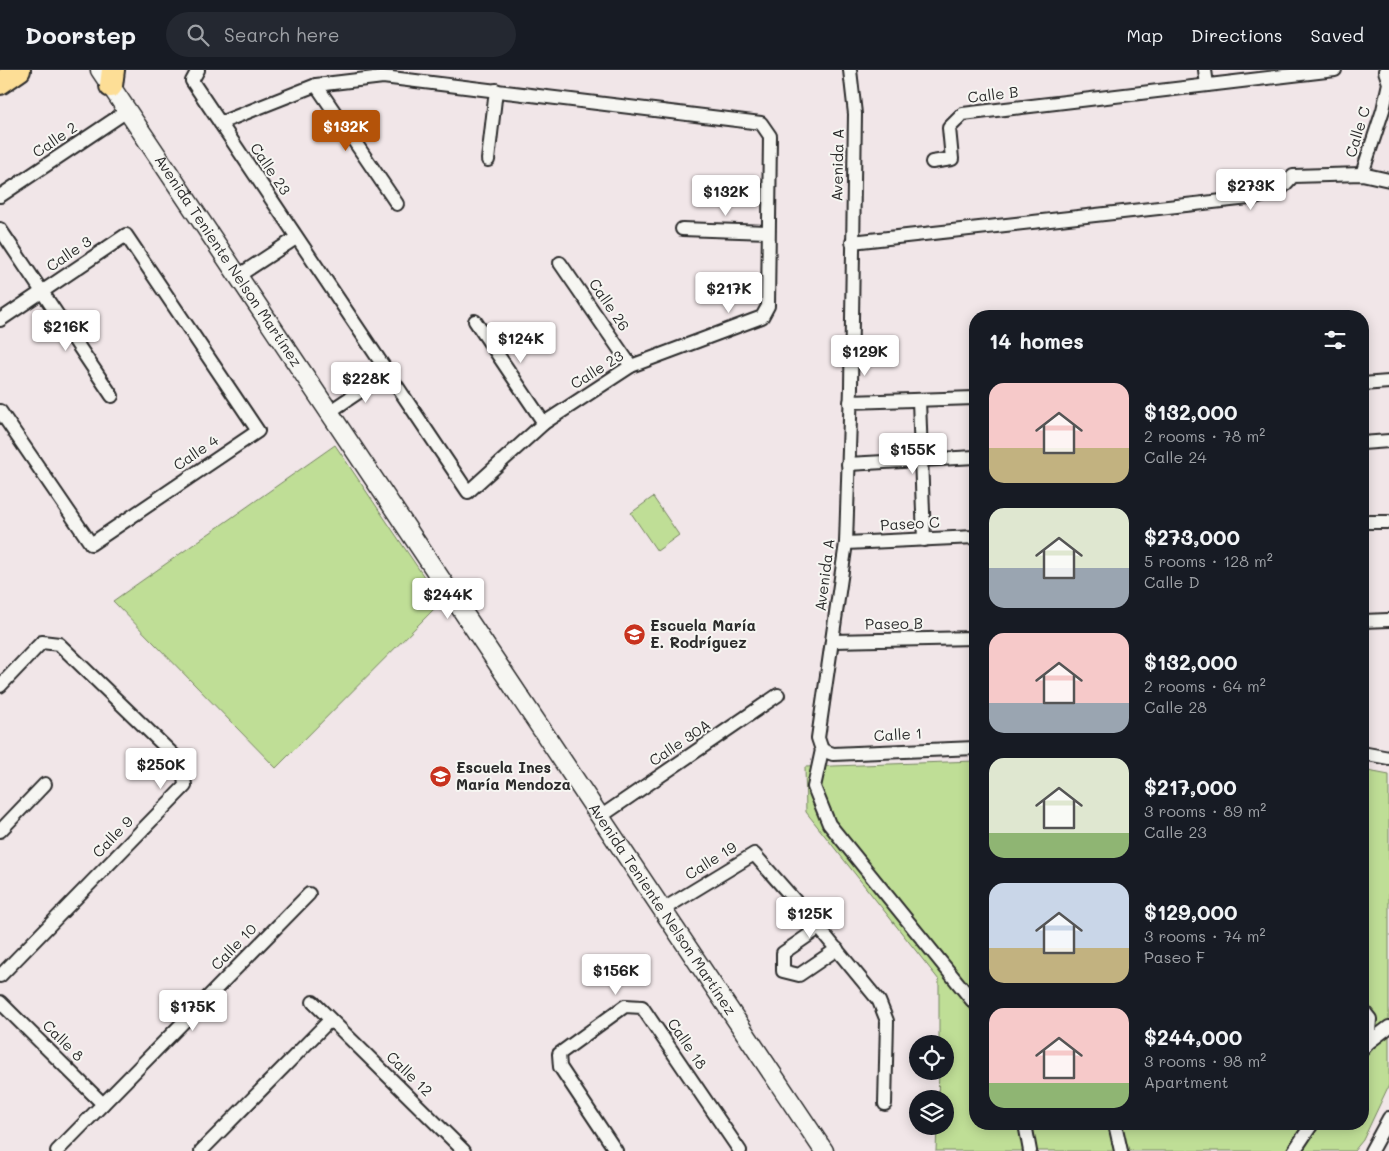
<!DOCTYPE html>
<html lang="en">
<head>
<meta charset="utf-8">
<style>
  :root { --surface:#171b24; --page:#242831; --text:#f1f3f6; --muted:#9ea1a6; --line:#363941; --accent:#b45309 }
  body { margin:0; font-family:Mali,sans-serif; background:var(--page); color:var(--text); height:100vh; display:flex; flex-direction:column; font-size:19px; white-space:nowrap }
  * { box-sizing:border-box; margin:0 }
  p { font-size:16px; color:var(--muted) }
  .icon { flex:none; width:28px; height:28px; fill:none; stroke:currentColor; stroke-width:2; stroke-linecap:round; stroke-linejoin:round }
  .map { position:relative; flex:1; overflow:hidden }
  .details { position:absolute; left:969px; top:240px; width:400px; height:820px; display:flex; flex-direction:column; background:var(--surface); border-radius:20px; box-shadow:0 2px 12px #0003 }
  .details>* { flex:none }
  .buttons { position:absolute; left:909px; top:965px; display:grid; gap:10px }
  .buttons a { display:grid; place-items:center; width:45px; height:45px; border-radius:50%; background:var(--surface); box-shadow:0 2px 12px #0003; font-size:25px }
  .price { position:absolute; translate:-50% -42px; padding:0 11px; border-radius:5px; background:#fff; color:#222; font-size:16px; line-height:32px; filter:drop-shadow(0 1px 2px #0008) }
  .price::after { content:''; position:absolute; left:50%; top:30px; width:15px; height:11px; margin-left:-8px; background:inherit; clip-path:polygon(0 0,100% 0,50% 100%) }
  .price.selected { background:var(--accent); color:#fff }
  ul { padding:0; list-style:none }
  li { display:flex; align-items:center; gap:15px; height:125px; padding:0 20px }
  li span { display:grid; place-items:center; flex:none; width:140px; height:100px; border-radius:15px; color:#555 }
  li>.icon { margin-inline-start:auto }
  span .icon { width:60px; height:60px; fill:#fffc; stroke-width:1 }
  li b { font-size:21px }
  h2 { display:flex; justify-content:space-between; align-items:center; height:60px; padding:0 20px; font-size:21px }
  header { display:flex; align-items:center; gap:30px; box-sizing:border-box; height:70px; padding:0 25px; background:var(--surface); border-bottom:1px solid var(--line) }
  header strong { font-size:24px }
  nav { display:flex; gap:28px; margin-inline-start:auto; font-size:18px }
  .search { width:350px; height:45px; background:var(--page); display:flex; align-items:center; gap:12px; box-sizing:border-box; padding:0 18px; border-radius:28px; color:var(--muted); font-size:19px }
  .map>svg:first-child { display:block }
  .green { fill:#bfde96; stroke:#758460 }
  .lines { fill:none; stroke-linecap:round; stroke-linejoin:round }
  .street-casing { stroke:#2b2b2b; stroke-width:16 }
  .secondary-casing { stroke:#2b2b2b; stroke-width:21 }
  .highway-casing { stroke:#2b2b2b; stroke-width:26 }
  .street { stroke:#f6f6f2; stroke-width:12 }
  .secondary { stroke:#f6f6f2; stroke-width:18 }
  .highway { stroke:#fdde96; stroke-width:22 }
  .labels { text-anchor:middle; stroke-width:4; stroke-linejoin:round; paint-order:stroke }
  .street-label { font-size:15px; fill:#2b2b2b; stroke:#f6f6f2 }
  .poi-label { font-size:15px; font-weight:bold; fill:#2b2b2b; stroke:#f6f6f2; text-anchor:start }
</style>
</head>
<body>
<header>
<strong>Doorstep</strong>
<div class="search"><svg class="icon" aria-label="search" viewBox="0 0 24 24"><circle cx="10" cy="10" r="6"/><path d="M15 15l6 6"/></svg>Search here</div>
<nav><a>Map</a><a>Directions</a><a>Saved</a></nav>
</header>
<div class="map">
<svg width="1389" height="1081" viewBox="0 0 1389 1081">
  <rect width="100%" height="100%" fill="#f1e6e8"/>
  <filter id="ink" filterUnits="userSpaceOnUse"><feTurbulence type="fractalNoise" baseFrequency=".02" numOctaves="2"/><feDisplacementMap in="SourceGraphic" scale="10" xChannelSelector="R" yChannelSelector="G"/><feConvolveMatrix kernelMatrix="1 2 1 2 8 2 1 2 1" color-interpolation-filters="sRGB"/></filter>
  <g filter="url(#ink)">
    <!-- green -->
    <g class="green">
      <polygon points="335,375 441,532 276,698 113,531"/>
      <polygon points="653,427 679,465 657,481 631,443"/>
      <polygon points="975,691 975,1054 1362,1054 1363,700 1389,705 1389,1015 1363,1070 1354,1081 936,1081 937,1056 945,1056 945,1029 938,1029 939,1001 945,1001 945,974 939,974 939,910 806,742 805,697"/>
    </g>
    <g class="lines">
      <defs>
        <g id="street">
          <polyline points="198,0 192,11 468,422 544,353 631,296 762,247 768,236 770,66 761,53 383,7 316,15 220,53"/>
          <polyline points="1205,0 1207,15"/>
          <polyline points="316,15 397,134"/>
          <polyline points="488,90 496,20"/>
          <polyline points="932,92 952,89 949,58 963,44 1335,0"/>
          <polyline points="1362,104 1383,40 1389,13 1385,1"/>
          <polyline points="0,126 127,41"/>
          <polyline points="0,159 112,326"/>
          <polyline points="682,159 768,162"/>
          <polyline points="852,172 1258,127 1279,121 1293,106 1362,104 1389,110"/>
          <polyline points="560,193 631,296"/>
          <polyline points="238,206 296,168"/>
          <polyline points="0,250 126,165 258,361 91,474 0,341"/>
          <polyline points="475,251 544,353"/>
          <polyline points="1362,314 1389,312"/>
          <polyline points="919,330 924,470"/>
          <polyline points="850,332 975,328"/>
          <polyline points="329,342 387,303"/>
          <polyline points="1362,373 1389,371"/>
          <polyline points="848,394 975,387"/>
          <polyline points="1362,452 1389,452"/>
          <polyline points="846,473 975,467"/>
          <polyline points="1362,551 1389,550"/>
          <polyline points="833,571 975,568"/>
          <polyline points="0,616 42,572 59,574 183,694 185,716 0,906"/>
          <polyline points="822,680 818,668 846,473 851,317 855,44 850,0"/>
          <polyline points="822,680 814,717 829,754 975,934"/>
          <polyline points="822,680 833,684 975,678"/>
          <polyline points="1362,683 1389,688"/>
          <polyline points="600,747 778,625"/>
          <polyline points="0,761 45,714"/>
          <polyline points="662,840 754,784 819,858 879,931 887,951 885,1034"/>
          <polyline points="819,858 783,883 783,901 799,905 837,879"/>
          <polyline points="0,932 103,1034"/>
          <polyline points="313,932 464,1081"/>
          <polyline points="1362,939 1370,949 1368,973"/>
          <polyline points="1362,980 1368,973 1389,957"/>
          <polyline points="1025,1054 1030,1081"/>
          <polyline points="1115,1054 1121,1081"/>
          <polyline points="57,1081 309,824"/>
          <polyline points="201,1081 330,950"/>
          <polyline points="616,1081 560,997 559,984 625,936 642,937 740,1081"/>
          <polyline points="1294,1081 1312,1054"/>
          <polyline points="1371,1081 1389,1048"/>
        </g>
        <g id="secondary">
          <path id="s1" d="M100 0 824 1081"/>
        </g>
        <g id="highway">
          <polyline points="0,13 19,0"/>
          <polyline points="111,16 113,0"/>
        </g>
      </defs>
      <!-- street casing -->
      <use href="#street" class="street-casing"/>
      <!-- secondary casing -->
      <use href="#secondary" class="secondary-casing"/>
      <!-- highway casing -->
      <use href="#highway" class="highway-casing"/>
      <!-- street -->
      <use href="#street" class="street"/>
      <!-- secondary -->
      <use href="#secondary" class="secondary"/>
      <!-- highway -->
      <use href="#highway" class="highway"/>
    </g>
  </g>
  <!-- icons -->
  <defs>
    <symbol id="school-disc" viewBox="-11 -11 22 22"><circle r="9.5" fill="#c8321e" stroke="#f6f6f2"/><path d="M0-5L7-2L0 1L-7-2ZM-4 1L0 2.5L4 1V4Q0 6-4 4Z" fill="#fff"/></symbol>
  </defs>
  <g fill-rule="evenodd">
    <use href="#school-disc" x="622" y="552" width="25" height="25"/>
    <use href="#school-disc" x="428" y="694" width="25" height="25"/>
  </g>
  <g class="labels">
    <!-- street labels -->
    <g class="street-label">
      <text transform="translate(993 25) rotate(-7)" y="5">Calle B</text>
      <text transform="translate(1358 62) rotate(-73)" y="5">Calle C</text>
      <text transform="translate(55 70) rotate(-34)" y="5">Calle 2</text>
      <text transform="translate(838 95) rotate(-89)" y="5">Avenida A</text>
      <text transform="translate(270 99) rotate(56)" y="5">Calle 23</text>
      <text transform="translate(69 184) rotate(-34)" y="5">Calle 3</text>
      <text dy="5" stroke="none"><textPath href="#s1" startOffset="230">Avenida Teniente Nelson Martínez</textPath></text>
      <text transform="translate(609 235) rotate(56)" y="5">Calle 26</text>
      <text transform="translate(597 300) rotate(-32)" y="5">Calle 23</text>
      <text transform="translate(196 383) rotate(-34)" y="5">Calle 4</text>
      <text transform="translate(910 454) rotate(-3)" y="5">Paseo C</text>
      <text transform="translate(825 505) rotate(-83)" y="5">Avenida A</text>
      <text transform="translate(894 554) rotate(-1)" y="5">Paseo B</text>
      <text transform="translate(898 665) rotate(-3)" y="5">Calle 1</text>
      <text transform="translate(680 673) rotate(-34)" y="5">Calle 30A</text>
      <text transform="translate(113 767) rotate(-46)" y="5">Calle 9</text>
      <text transform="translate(711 791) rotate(-32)" y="5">Calle 19</text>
      <text dy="5" stroke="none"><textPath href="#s1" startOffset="1010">Avenida Teniente Nelson Martínez</textPath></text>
      <text transform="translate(234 877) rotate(-46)" y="5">Calle 10</text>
      <text transform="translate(63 971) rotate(45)" y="5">Calle 8</text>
      <text transform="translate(687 974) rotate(56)" y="5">Calle 18</text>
      <text transform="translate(409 1004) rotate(44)" y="5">Calle 12</text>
    </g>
    <!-- poi labels -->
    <g class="poi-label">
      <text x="650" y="561">Escuela María<tspan x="650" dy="17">E. Rodríguez</tspan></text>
      <text x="456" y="703">Escuela Ines<tspan x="456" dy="17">María Mendoza</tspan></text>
    </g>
  </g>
</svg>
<div class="buttons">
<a><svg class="icon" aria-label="locate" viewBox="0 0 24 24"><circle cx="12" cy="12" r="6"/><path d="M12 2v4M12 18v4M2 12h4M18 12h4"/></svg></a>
<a><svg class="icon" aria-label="layers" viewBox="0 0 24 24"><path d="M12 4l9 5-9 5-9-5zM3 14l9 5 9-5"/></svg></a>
</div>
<b class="price selected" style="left:346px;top:82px">$132K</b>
<b class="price" style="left:1251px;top:141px">$273K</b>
<b class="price" style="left:726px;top:147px">$132K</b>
<b class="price" style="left:729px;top:244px">$217K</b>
<b class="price" style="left:66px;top:282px">$216K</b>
<b class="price" style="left:521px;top:294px">$124K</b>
<b class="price" style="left:865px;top:307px">$129K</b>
<b class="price" style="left:366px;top:334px">$228K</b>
<b class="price" style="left:913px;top:405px">$155K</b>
<b class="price" style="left:448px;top:550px">$244K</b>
<b class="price" style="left:161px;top:720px">$250K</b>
<b class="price" style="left:810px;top:869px">$125K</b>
<b class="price" style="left:616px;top:926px">$156K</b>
<b class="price" style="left:193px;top:962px">$175K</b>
<section class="details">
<h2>14 homes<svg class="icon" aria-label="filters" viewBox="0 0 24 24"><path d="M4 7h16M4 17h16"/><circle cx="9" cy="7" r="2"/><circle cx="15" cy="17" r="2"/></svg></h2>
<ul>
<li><span style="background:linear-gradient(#f6c9c9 65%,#c2b280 0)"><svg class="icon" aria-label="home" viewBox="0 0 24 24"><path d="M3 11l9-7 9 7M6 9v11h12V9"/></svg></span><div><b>$132,000</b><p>2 rooms · 78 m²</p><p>Calle 24</p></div></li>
<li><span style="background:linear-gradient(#dfe7d0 60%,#9aa5b1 0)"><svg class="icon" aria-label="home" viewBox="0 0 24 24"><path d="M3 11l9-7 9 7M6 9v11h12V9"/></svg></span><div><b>$273,000</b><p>5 rooms · 128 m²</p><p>Calle D</p></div></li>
<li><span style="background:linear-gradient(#f6c9c9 70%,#9aa5b1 0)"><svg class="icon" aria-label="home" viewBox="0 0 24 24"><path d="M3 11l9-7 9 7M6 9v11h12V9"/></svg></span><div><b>$132,000</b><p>2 rooms · 64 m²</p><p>Calle 28</p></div></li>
<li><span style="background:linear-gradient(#dfe7d0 75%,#8fb573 0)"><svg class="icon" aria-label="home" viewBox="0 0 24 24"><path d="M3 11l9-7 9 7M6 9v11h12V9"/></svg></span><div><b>$217,000</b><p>3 rooms · 89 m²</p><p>Calle 23</p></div></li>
<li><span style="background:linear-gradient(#c9d6e8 65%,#c2b280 0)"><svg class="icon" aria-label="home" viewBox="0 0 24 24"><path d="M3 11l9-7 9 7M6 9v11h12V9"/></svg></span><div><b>$129,000</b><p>3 rooms · 74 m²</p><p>Paseo F</p></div></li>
<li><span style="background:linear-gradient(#f6c9c9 75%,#8fb573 0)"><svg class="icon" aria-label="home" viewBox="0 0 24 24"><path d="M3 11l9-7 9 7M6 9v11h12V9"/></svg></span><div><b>$244,000</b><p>3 rooms · 98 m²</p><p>Apartment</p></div></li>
</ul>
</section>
</div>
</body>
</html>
